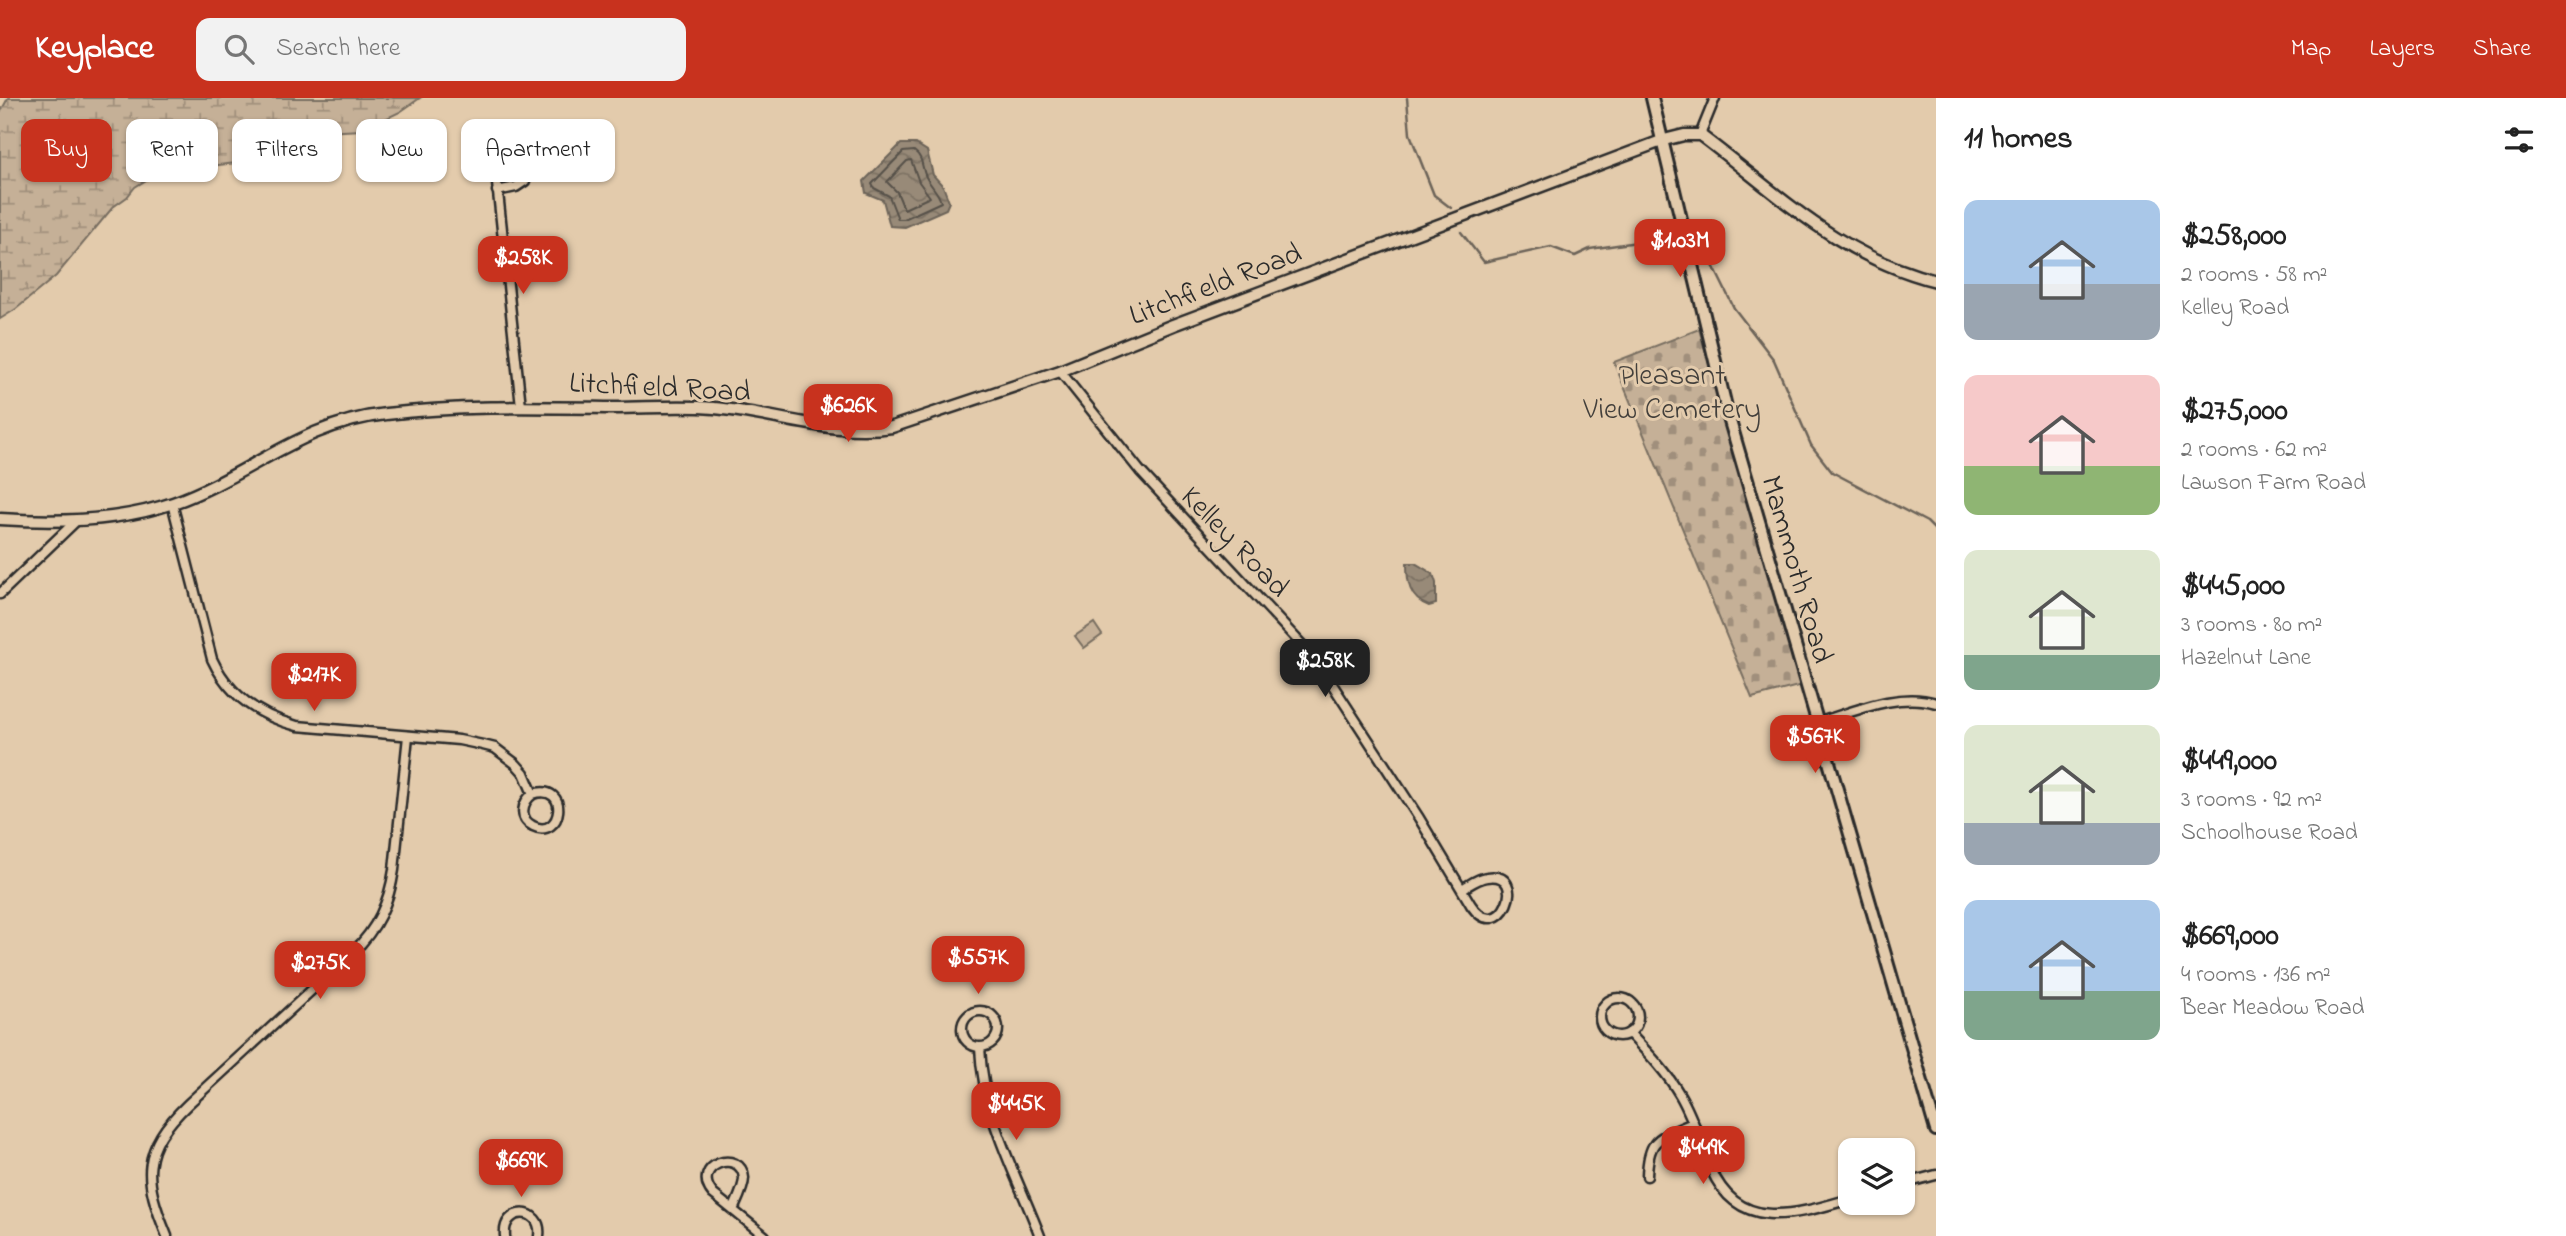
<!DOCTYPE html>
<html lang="en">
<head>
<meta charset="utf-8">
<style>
  :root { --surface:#fff; --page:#f2f2f2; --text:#222; --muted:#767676; --accent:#c8321e }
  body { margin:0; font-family:"Indie Flower",sans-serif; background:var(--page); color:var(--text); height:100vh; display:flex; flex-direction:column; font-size:26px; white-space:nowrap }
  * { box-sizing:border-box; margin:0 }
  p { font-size:23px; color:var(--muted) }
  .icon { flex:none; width:38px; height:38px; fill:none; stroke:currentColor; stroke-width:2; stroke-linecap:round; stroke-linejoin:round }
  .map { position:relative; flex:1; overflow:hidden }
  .sheet { display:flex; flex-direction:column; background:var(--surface); width:630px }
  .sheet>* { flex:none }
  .top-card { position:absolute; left:21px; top:21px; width:665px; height:63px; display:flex; gap:14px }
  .controls { position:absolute; left:1838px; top:1040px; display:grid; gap:14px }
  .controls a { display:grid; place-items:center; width:77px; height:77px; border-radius:14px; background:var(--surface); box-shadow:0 2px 5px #0004; font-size:35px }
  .price { position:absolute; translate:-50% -60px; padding:0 16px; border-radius:14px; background:var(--accent); color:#fff; font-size:23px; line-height:46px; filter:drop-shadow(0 2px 4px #0008) }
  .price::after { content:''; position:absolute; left:50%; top:42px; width:21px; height:16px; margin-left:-10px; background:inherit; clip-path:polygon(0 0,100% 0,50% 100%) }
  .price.on { background:#222; color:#fff }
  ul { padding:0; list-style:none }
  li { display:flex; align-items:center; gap:21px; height:175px; padding:0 28px }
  li span { display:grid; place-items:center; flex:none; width:196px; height:140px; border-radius:14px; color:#555 }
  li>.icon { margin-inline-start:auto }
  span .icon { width:84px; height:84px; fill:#fffc; stroke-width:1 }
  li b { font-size:30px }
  h2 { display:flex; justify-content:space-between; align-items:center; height:84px; padding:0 28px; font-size:30px }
  .chip { padding:0 24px; border-radius:14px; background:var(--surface); box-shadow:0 2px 5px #0004; font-size:24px; line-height:63px }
  .chip.on { background:var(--accent); color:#fff }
  header { display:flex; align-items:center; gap:42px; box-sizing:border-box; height:98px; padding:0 35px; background:var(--accent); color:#fff }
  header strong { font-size:33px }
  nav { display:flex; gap:38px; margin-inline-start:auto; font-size:24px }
  .search { width:490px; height:63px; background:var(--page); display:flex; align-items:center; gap:18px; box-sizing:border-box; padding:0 24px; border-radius:14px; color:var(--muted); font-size:26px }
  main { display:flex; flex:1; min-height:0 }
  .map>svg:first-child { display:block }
  .grass { fill:#c5b097; stroke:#786e61; stroke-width:2 }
  .wetland { fill:url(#wetland-marsh); stroke:#786e61; stroke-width:2 }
  .cemetery { fill:url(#cemetery-stones); stroke:#786e61; stroke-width:2 }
  .water { fill:url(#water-waves); stroke:#6c6459; stroke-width:2 }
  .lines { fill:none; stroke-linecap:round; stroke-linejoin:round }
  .shore { stroke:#57514a; stroke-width:2 }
  .stream { stroke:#6c6459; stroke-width:2.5 }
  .minor-casing { stroke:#2b2b2b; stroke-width:13 }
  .tertiary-casing { stroke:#2b2b2b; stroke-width:15 }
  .secondary-casing { stroke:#2b2b2b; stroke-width:16 }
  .minor { stroke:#e3cbac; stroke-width:8 }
  .tertiary { stroke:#e3cbac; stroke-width:10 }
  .secondary { stroke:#e3cbac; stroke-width:10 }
  .labels { text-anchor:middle; stroke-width:6; stroke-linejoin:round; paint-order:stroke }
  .street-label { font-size:30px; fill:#2b2b2b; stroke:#e3cbac }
  .park-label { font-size:30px; fill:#423f3b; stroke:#e3cbac }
</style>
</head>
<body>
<header>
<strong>Keyplace</strong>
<div class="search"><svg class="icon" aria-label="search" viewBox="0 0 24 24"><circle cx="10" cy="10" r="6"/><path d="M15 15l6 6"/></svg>Search here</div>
<nav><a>Map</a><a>Layers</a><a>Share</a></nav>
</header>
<main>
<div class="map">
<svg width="1936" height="1138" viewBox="0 0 1936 1138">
  <defs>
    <pattern id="wetland-marsh" width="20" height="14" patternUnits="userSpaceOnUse" patternTransform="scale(1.75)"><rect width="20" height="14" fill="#c5b097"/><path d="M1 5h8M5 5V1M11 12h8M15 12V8" fill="none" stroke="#a08f7b"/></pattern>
    <pattern id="cemetery-stones" width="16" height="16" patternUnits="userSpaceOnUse" patternTransform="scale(1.75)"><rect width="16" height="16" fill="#c5b097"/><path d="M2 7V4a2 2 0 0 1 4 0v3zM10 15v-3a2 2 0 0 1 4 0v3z" fill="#a08f7b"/></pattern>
    <pattern id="water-waves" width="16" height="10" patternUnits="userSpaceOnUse" patternTransform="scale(1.75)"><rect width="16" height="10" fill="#988a78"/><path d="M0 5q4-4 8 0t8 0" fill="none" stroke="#7c7163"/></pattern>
  </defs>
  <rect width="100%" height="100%" fill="#e3cbac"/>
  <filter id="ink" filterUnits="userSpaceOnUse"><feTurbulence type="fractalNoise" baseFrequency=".0143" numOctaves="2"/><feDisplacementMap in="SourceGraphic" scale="14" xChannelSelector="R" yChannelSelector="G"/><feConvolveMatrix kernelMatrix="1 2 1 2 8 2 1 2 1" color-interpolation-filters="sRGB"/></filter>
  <g filter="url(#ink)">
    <!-- grass -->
    <polygon class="grass" points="1094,525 1102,537 1084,550 1075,538"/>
    <!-- wetland -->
    <polygon class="wetland" points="8,0 420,0 400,14 362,32 304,35 256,50 237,65 161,73 135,89 127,99 113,109 56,178 16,211 0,221 0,15"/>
    <!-- cemetery -->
    <polygon class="cemetery" points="1699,231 1802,587 1752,600 1614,264"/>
    <!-- water -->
    <g class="water">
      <polygon points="901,46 916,46 927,53 933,77 943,88 949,104 946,111 905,129 890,128 883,102 866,95 864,83"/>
      <path d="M1407 465H1415L1433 476 1436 485V506L1429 508C1409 501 1407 484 1407 465Z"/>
    </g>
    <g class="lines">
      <!-- shore -->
      <g class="shore">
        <path d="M914 53C924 60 921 69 926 79 931 89 938 93 941 104L904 121H898L889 98 874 90 872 86 903 54Z"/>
        <polygon points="911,62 919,84 930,99 904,111 897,94 887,84 907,63"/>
      </g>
      <!-- stream -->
      <g class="stream">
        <polyline points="1407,0 1410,36 1434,97 1451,110"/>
        <polyline points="1461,134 1484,164 1551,149 1575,158 1590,151 1637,144 1673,153"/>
        <polyline points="1705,151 1734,210 1774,262 1811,347 1832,374 1927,424 1936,433"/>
      </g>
      <defs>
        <g id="minor">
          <polyline points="1700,37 1715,0"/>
          <path d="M497 93 516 89 525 83 528 68C518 49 496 55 496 76L521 308"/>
          <path d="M1060 273 1140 373 1317 563 1419 720 1471 807C1500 850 1531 772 1487 779 1478 780 1469 787 1462 791"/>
          <path d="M172 405 212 561C229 598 259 618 297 628L459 642 483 647 495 650 516 666 524 675 533 696C522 704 518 721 533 728 562 743 571 684 533 696"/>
          <polyline points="0,496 76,423"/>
          <path d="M1817 625C1853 614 1898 593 1936 605"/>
          <circle cx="1619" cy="919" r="19"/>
          <circle cx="980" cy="931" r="18"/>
          <path d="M1629 935C1647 954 1666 973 1680 997 1693 1019 1701 1046 1711 1071 1739 1136 1798 1116 1850 1101"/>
          <path d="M980 950C983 1019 1016 1075 1040 1138"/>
          <path d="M1647 1078C1648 1038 1660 1040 1693 1025"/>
          <polyline points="1902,1086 1936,1077"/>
          <path d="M733 1112C737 1103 744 1090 744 1080 741 1049 689 1067 713 1096L765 1138"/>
          <path d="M167 1138C143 1080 140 1052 188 1006L353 854C377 831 389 805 394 772L408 638"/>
          <path d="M505 1138C502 1108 543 1108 539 1138"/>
        </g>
        <path id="tertiary" d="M0 421C57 425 118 424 173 405 249 378 301 325 386 316 461 307 538 309 613 310 647 310 681 307 714 310 773 315 832 338 892 329L1060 273 1173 227 1664 42 1684 37H1700C1779 96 1837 158 1936 183"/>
        <polyline id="secondary" points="1652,0 1727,313 1936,1032"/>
      </defs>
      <!-- minor casing -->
      <use href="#minor" class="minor-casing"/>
      <!-- tertiary casing -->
      <use href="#tertiary" class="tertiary-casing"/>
      <!-- secondary casing -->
      <use href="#secondary" class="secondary-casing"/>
      <!-- minor -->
      <use href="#minor" class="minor"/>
      <!-- tertiary -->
      <use href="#tertiary" class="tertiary"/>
      <!-- secondary -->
      <use href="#secondary" class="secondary"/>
    </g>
  </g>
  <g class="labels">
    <!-- street labels -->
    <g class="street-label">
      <text transform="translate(1215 185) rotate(-21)" y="10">Litchfield Road</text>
      <text transform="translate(660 288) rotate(3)" y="10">Litchfield Road</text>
      <text transform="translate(1236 443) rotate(46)" y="10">Kelley Road</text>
      <text transform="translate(1798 471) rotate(74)" y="10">Mammoth Road</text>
    </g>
    <!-- park labels -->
    <g class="park-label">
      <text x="1672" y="286">Pleasant<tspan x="1672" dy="34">View Cemetery</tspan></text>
    </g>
  </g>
</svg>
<div class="controls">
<a><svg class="icon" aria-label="layers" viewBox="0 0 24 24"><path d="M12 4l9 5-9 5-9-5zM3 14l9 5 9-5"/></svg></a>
</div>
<b class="price" style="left:1680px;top:181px">$1.03M</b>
<b class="price" style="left:523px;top:198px">$258K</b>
<b class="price" style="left:848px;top:346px">$626K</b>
<b class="price on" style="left:1325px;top:601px">$258K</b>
<b class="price" style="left:314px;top:615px">$217K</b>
<b class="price" style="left:1815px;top:677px">$567K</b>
<b class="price" style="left:978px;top:898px">$557K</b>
<b class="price" style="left:320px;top:903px">$275K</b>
<b class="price" style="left:1016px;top:1044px">$445K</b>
<b class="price" style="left:1703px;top:1088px">$449K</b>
<b class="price" style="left:521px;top:1101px">$669K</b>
<div class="top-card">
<a class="chip on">Buy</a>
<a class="chip">Rent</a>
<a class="chip">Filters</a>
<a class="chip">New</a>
<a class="chip">Apartment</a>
</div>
</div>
<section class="sheet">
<h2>11 homes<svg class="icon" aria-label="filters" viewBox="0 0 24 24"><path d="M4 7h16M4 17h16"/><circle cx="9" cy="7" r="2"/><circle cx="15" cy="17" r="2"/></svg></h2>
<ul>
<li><span style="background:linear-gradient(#a9c7e8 60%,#9aa5b1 0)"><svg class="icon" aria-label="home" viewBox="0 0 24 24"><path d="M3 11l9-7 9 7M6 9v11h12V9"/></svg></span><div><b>$258,000</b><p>2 rooms · 58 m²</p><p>Kelley Road</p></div></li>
<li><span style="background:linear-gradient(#f6c9c9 65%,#8fb573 0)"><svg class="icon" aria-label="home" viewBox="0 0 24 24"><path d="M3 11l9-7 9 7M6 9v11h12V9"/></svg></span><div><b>$275,000</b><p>2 rooms · 62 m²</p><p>Lawson Farm Road</p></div></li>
<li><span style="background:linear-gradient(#dfe7d0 75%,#7fa58c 0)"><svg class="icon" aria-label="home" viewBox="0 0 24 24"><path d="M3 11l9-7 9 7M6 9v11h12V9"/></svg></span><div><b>$445,000</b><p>3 rooms · 80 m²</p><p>Hazelnut Lane</p></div></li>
<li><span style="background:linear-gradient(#dfe7d0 70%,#9aa5b1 0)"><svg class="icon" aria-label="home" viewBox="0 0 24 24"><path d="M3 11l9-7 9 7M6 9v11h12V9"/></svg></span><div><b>$449,000</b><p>3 rooms · 92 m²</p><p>Schoolhouse Road</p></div></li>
<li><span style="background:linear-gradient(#a9c7e8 65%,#7fa58c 0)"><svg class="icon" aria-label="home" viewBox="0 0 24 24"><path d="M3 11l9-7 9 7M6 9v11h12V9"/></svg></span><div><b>$669,000</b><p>4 rooms · 136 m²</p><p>Bear Meadow Road</p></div></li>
</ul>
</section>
</main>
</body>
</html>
